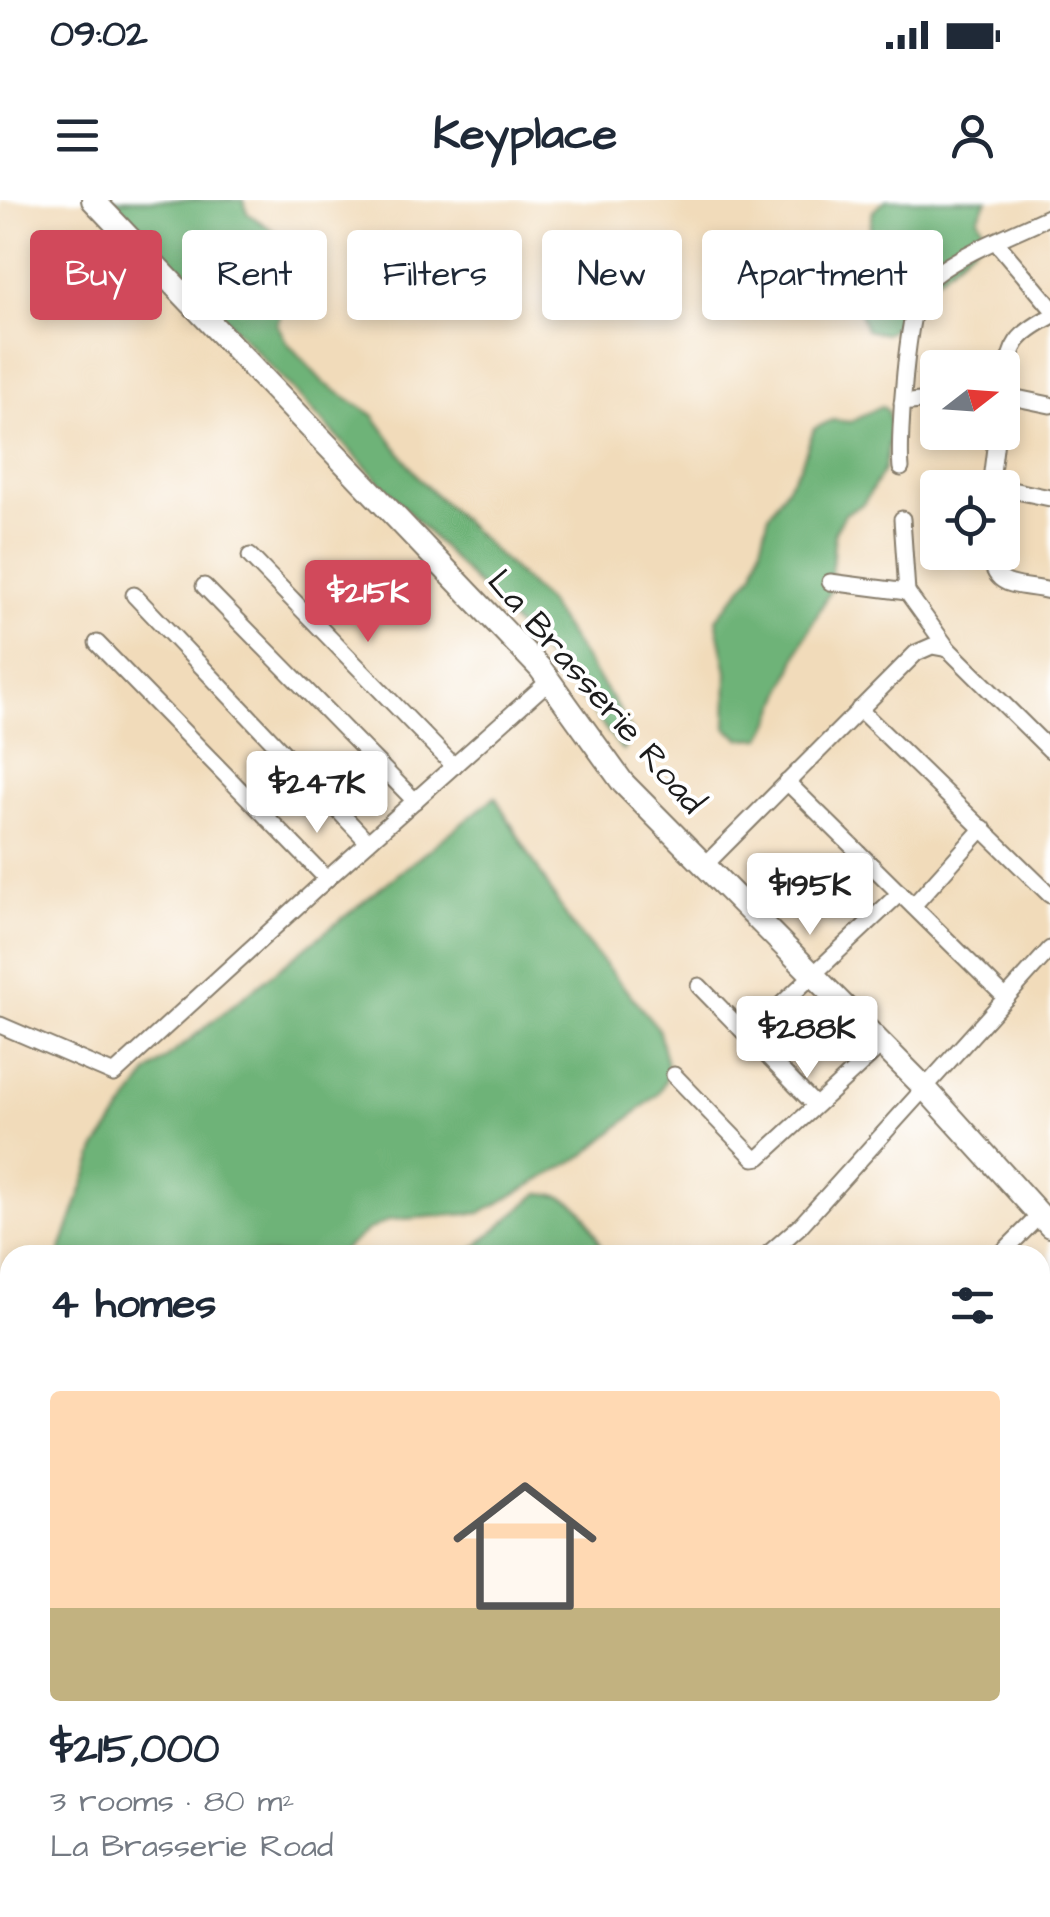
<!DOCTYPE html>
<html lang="en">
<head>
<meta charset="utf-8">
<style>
  :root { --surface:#fff; --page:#f2f2f3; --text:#1f2937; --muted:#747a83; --accent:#d1495b }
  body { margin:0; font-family:"Architects Daughter",sans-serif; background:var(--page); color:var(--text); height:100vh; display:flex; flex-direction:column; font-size:38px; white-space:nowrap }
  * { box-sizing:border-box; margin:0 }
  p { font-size:32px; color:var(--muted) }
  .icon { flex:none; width:55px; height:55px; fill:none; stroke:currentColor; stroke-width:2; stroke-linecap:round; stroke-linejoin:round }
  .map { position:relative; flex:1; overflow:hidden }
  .side { position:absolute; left:0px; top:1045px; width:1050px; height:672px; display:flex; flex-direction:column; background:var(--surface); border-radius:30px 30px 0 0; box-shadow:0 5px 15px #0003 }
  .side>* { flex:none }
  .guide { position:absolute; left:30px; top:30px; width:990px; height:90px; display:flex; gap:20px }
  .needle { width:65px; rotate:73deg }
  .buttons { position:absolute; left:920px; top:150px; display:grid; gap:20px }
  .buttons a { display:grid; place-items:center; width:100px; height:100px; border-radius:10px; background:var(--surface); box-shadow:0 5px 15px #0003; font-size:50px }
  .price { position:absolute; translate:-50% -85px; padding:0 22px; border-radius:10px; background:#fff; color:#222; font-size:32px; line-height:65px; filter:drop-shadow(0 2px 5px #0008) }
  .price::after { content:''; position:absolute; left:50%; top:60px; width:30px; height:22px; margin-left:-15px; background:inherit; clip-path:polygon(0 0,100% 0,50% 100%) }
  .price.on { background:var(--accent); color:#fff }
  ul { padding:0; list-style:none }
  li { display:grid; align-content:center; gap:20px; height:530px; padding:0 50px }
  li span { display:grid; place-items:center; height:310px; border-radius:10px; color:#555 }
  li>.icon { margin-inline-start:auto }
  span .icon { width:180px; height:180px; fill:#fffc; stroke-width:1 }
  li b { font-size:42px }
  h2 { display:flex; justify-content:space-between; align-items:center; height:120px; padding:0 50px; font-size:42px }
  .pill { padding:0 35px; border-radius:10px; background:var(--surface); box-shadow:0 5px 15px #0003; font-size:35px; line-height:90px }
  .pill.on { background:var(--accent); color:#fff }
  .status { display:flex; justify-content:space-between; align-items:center; height:70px; padding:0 50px; background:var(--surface); direction:ltr }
  .status svg { height:28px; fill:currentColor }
  header { display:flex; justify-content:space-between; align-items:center; height:130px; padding:0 50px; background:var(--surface); font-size:45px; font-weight:800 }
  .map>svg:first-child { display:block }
  .forest { fill:#6eb378; stroke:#45684a; stroke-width:2.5 }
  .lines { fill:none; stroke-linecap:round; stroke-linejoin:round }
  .minor-casing { stroke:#867c6b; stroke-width:19 }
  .secondary-casing { stroke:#867c6b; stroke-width:26 }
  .minor { stroke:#fff; stroke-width:15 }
  .secondary { stroke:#fff; stroke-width:22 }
  .labels { text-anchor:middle; stroke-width:8; stroke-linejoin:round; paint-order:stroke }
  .street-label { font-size:35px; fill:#1c1c1c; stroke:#fff }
</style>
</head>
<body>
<div class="status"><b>09:02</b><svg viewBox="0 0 49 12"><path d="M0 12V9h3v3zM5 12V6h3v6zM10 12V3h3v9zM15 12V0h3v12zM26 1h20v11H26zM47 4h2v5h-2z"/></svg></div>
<header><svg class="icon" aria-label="menu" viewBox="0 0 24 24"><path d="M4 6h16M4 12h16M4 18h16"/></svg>Keyplace<svg class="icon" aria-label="person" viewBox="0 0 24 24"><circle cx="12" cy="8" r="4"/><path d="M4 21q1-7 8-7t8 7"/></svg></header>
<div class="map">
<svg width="1050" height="1717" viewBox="0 0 1050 1717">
  <rect width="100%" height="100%" fill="#fff"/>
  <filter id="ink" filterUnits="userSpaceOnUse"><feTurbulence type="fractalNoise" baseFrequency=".01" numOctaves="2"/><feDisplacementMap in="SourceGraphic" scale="20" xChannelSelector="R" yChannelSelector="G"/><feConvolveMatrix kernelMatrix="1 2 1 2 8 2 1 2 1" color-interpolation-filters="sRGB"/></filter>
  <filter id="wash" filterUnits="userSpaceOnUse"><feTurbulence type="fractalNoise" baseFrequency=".0048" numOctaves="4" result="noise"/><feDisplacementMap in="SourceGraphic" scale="40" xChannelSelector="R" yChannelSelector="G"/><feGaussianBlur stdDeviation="2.25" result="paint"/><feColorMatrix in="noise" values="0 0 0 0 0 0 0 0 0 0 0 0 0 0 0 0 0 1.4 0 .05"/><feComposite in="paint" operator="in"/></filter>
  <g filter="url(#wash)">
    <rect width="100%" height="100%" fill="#f1dbba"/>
    <!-- forest -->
    <g class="forest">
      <polygon points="113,0 244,0 247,13 296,46 299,66 277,124 286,141 324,183 373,215 420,280 547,402 623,516 632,533 623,551 562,474"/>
      <polygon points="886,0 987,0 978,18 987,35 926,88 901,122 885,134 866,130 858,107 873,11"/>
      <polygon points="881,206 888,211 891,231 884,270 863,304 845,314 835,331 830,391 801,445 772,520 762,538 741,539 726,528 727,472 716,419 754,373 769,315 801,265 814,229 832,220 851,222"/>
      <polygon points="495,597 570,723 658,828 669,873 658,894 585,955 481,1013 389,1020 367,1031 337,1055 59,1055 97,947 149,872"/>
      <path d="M539 993C584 995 587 1020 605 1055H466Z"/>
      <polygon points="10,1225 10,1427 0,1402 0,1236"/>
      <polygon points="0,1611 10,1618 10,1708 103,1708 111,1717 0,1717"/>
      <polygon points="282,1708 388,1708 380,1717 277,1717"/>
    </g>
  </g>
  <g filter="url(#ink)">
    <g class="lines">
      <defs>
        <g id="minor">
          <polyline points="996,42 1050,106"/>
          <path d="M1002 193C1013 148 1007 140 1050 117"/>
          <polyline points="1002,195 1050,205"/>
          <polyline points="902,203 938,199"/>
          <path d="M901 268C898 240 907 105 923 86 945 59 1017 32 1050 16"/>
          <polyline points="990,288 997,232"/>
          <polyline points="1002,288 1050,298"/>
          <polyline points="902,319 907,392"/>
          <path d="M991 352C992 392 1020 383 1050 391"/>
          <polyline points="250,356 454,566"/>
          <polyline points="830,382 907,392 948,449"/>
          <polyline points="204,386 415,601"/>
          <polyline points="134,395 368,642"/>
          <polyline points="97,443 327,679 550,480"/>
          <polyline points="859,509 1050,695"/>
          <polyline points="787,582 1006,798"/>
          <polyline points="704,666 916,453 932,446 948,449 1050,550"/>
          <polyline points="913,706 983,628"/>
          <polyline points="699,786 815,905"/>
          <polyline points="0,825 114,874 327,679"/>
          <polyline points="749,835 900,693"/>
          <polyline points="674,875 754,958 760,957 882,845"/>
          <polyline points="767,1055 800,1026 1050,749"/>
          <polyline points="1000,1055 1040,1015"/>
          <polyline points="1040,1215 1050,1206"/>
          <polyline points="1040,1472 1050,1468"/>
          <polyline points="1040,1575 1050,1572"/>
          <polyline points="1040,1683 1050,1679"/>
          <polyline points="436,1708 446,1717"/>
          <polyline points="801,1708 804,1717"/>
          <polyline points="383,1717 393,1708"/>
          <polyline points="510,1717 518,1708"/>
          <polyline points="637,1717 645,1708"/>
          <polyline points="902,1717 943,1708"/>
        </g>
        <polyline id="secondary" points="93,0 540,468 623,583 923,886 1050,1026"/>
      </defs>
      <!-- minor casing -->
      <use href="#minor" class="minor-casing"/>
      <!-- secondary casing -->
      <use href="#secondary" class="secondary-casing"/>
      <!-- minor -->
      <use href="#minor" class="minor"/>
      <!-- secondary -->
      <use href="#secondary" class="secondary"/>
    </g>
  </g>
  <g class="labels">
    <!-- street labels -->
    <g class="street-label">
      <text transform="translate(597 491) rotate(49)" y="12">La Brasserie Road</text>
    </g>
  </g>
</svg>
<div class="buttons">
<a><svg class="needle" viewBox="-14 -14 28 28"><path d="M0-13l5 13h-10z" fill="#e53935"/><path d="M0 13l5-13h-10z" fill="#747a83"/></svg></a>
<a><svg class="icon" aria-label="locate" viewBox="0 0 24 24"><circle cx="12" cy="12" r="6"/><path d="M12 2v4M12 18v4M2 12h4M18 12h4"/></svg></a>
</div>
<b class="price on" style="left:368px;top:445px">$215K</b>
<b class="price" style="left:317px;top:636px">$247K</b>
<b class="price" style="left:810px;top:738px">$195K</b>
<b class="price" style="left:807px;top:881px">$288K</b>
<div class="guide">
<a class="pill on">Buy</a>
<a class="pill">Rent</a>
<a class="pill">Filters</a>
<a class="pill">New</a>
<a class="pill">Apartment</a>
</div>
<section class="side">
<h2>4 homes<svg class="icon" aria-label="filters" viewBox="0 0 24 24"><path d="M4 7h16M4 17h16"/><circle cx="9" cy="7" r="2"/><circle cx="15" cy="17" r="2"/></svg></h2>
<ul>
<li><span style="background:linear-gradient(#ffd9b3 70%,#c2b280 0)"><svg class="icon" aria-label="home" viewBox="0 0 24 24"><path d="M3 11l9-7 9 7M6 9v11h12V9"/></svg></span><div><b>$215,000</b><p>3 rooms · 80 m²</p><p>La Brasserie Road</p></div></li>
</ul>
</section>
</div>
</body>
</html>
